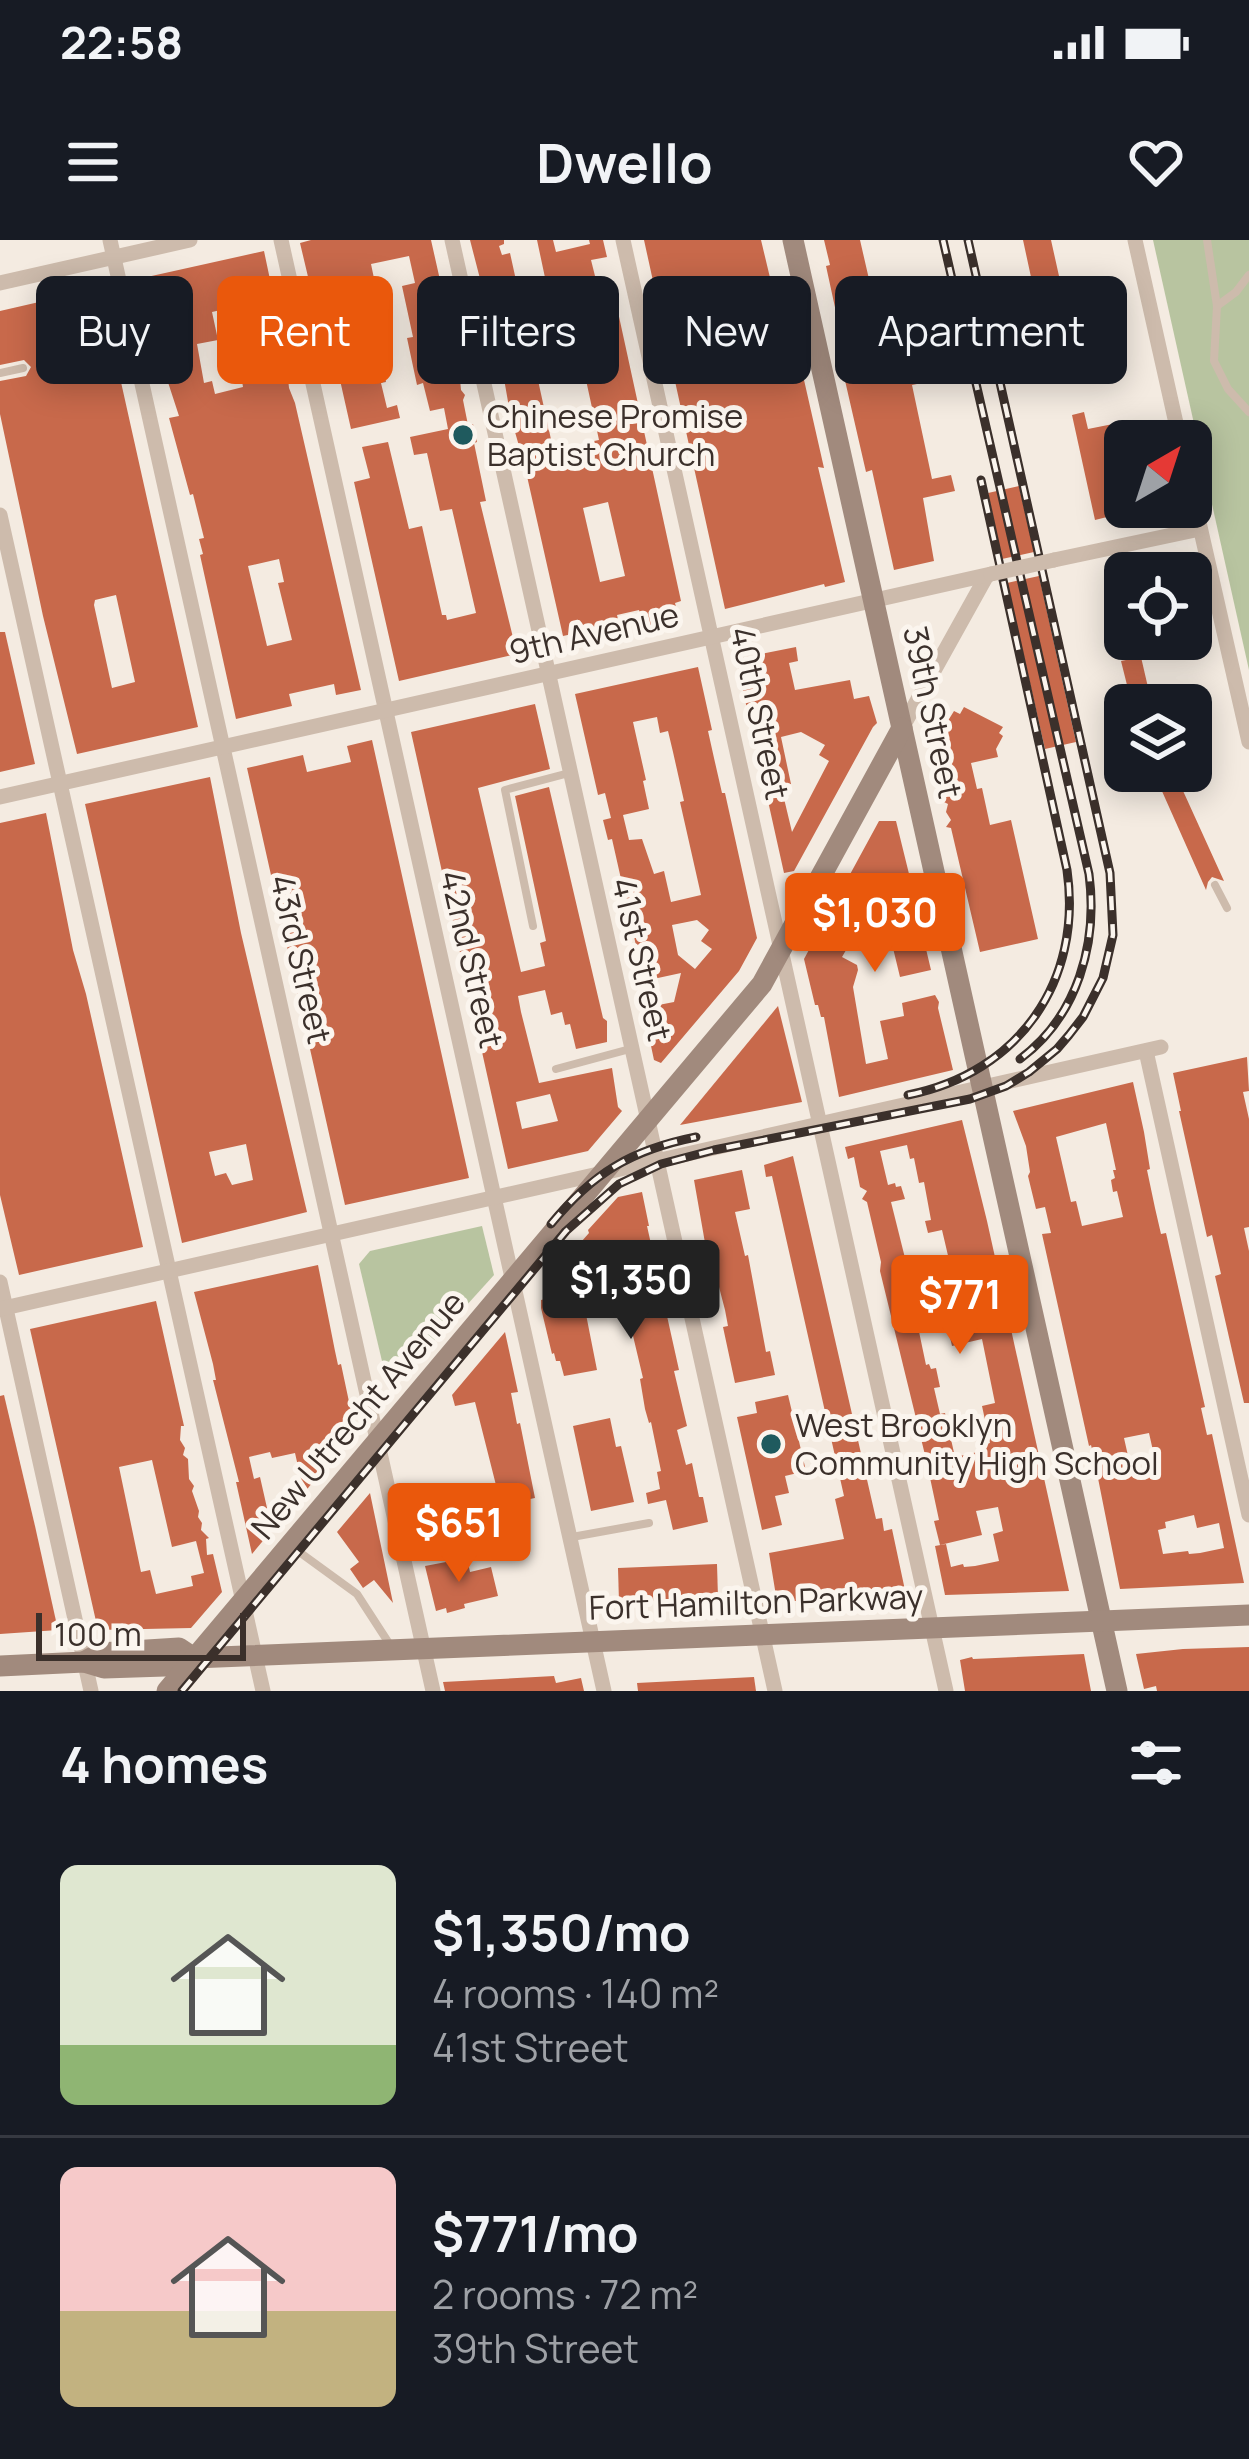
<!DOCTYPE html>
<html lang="en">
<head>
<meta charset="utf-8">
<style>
  :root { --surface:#171b24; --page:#20242c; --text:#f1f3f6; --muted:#9ea1a6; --line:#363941; --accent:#ea580c }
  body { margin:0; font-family:Manrope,sans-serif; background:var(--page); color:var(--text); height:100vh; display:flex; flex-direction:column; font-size:45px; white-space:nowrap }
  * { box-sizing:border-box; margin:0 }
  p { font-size:39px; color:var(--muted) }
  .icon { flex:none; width:66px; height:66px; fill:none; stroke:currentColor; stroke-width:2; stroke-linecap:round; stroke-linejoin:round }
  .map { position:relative; height:1451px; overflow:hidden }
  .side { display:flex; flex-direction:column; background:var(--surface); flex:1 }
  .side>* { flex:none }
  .guide { position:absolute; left:36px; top:36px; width:1179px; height:108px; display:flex; gap:24px }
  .needle { width:78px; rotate:39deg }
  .buttons { position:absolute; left:1104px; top:180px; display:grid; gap:24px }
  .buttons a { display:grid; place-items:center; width:108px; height:108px; border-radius:18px; background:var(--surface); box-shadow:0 6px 30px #0003; font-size:60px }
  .scale { position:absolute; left:36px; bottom:30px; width:210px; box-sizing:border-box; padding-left:12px; border:6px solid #3b302b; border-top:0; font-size:33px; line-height:42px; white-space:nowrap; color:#3b302b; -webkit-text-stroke:9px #fbf5ee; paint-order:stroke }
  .price { position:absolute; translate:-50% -102px; padding:0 27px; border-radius:12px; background:var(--accent); color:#fff; font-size:39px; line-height:78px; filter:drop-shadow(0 3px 6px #0008) }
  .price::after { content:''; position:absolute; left:50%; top:72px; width:36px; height:27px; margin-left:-18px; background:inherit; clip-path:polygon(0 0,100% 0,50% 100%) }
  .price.selected { background:#222; color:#fff }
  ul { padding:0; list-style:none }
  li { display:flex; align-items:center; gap:36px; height:300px; padding:0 60px }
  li+li { border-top:3px solid var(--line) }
  li span { display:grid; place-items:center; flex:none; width:336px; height:240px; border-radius:18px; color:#555 }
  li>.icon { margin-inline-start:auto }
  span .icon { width:144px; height:144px; fill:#fffc; stroke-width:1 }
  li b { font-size:51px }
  h2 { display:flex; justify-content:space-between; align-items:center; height:144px; padding:0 60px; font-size:51px }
  .tag { padding:0 42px; border-radius:18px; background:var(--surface); box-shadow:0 6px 30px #0003; font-size:42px; line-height:108px }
  .tag.selected { background:var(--accent); color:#fff }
  .status { display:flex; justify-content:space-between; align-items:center; height:84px; padding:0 60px; background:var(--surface); direction:ltr }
  .status svg { height:33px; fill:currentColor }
  header { display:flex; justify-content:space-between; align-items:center; height:156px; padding:0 60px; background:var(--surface); font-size:54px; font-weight:700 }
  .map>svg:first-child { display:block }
  .green { fill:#b8c4a0 }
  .building { fill:#c8694b; fill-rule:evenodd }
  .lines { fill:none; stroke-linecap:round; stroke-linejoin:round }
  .lane { stroke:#cdbbac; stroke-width:8 }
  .street { stroke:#cdbbac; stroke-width:15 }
  .secondary { stroke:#a18a7d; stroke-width:21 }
  .rail-casing { stroke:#3b302b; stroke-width:9 }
  .rail { stroke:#fbf5ee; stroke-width:4.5; stroke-dasharray:14; stroke-linecap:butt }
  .street-bridge { stroke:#cdbbac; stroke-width:15 }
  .poi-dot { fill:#1f5a5e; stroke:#fbf5ee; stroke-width:4.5 }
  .labels { text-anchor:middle; stroke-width:10; stroke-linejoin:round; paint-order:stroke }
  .poi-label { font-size:33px; fill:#3b302b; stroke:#fbf5ee; text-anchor:start }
  .street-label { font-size:33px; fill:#3b302b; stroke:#fbf5ee }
</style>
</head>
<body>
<div class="status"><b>22:58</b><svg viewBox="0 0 49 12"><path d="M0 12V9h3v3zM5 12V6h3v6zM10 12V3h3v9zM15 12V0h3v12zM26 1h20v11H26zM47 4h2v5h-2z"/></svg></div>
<header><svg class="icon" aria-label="menu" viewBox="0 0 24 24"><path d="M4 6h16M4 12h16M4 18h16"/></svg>Dwello<svg class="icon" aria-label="heart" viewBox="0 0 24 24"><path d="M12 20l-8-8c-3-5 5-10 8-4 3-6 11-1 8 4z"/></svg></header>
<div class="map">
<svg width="1249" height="1451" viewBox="0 0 1249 1451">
  <rect width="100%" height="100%" fill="#f4ebe1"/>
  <!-- green -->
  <g class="green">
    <polygon points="1153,0 1249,0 1249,430"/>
    <polygon points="482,986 494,1035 398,1141 386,1138 359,1024 370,1011"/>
  </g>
  <!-- building -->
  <g class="building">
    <polygon points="311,0 431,0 440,40 438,49 445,67 450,100 454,105 453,114 456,117 455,126 459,129 461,150 465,155 463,160 468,185 473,184 477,202 474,203 486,261 480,262 517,414 399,441 354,242 370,238 362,207 388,202 409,289 422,286 442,375 446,375 447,380 476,373 452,269 440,271 427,213 414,215 410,197 448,189 444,168 430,171 423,143 417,145 407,98 413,97 402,46 415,43 409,16 371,24 376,48 359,52 362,68 358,69 369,119 374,118 377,132 383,130 386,142 381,143 387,168 397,165 400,178 351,189 322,60 314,62 300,3"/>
    <path d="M470 0H504V4L499 6 502 15 510 13 554 213 590 205 589 202 599 200 568 57 550 61 537 0H553L556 12 590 4 589 0H603L607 17 591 20 597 44 601 43 603 51 613 49 681 361 675 363 679 379 643 387 639 370 617 375 619 384 563 396 522 214 512 212 519 206 513 185 514 178 510 173 500 116ZM608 262 625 336 600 342 583 268Z"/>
    <polygon points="644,0 761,0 772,46 782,43 824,228 818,227 845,342 825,347 824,344 725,369"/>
    <polygon points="824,0 860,0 880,87 913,80 927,142 912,145 932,239 951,235 955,251 923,258 934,321 894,330 872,230 866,232 835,97 841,95 826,26 830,25"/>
    <polygon points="1023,0 1051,0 1061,45 1037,51 1034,36 1031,37"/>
    <path d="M264 11 276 68 274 85 279 93 277 99 281 104 283 125 287 128 289 148 295 163 361 450 336 455 334 444 289 454 292 466 236 479 200 315 203 314 199 299 204 298 193 254 190 255 169 178 179 176 164 130 163 110 156 94 151 95 138 39ZM234 67 249 133 241 135 243 147 215 154 212 141 204 143 197 104 218 100 212 72ZM279 319 284 342 278 343 292 400 267 406 248 326Z"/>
    <path d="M100 48 198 487 77 514 43 376 0 174V141L26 136 31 127 24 120 0 125V71ZM116 355 135 442 112 448 94 365 95 360Z"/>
    <polygon points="1084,172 1088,189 1113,184 1125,238 1125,267 1106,271 1107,277 1095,280 1072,175"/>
    <polygon points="1019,246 1034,312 1002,319 988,253"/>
    <polygon points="1039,336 1076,502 1045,509 1007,343"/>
    <polygon points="0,392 5,392 35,524 0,532"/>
    <path d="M796 407 798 421 789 423 795 450 850 440 854 459 869 456 877 483 873 487 794 631 784 633 760 525 758 512 762 511 754 477 749 478 736 419ZM801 492 825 505 819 515 829 521 792 592 781 546 791 544 781 497Z"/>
    <polygon points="1141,417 1147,443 1153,465 1132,465 1121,421"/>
    <path d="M698 427 712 490 708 491 714 518 722 553H725L757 698 739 731 661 823 654 820 643 768 674 762 681 733 644 741 612 599 608 600 603 580 611 578 605 553 598 555 575 454ZM657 477 660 493 668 491 673 512 684 561 680 562 701 655 671 662 664 631 654 634 642 599 629 600 623 575 649 569 643 541 646 540 633 482ZM697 680 709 690 701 701 712 709 695 729 678 715 672 685Z"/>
    <path d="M535 464 550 529 478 548 521 732 545 726 540 703 546 701 515 556 549 547 603 778 607 781V802L576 809 570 784 565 785 562 772 551 775 545 750 518 756 521 772 539 843 612 828 618 867 622 871 588 911 508 929 411 492ZM550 854 558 881 522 889 516 862Z"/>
    <polygon points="964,467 1003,487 999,493 1003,496 996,509 998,517 971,523 977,549 982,548 990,585 1011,580 1038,699 980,712 951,588 946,587 951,580 946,572 948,564 944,562 929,490 946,484 954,471 960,474"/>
    <polygon points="372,500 469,938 345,965 247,528 303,515 307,532 351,522 347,506"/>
    <polygon points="1153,531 1174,531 1224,641 1212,637 1208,642 1206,650"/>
    <path d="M210 537 241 693 307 972 182 1003 85 564ZM246 904 253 940 232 945 226 933 215 936 209 912Z"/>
    <polygon points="46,573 73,710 86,754 143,1007 19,1035 0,955 0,583"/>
    <polygon points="879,581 896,581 911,642 896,646 901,670 916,667 931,730 900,737 878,646 873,690 862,684 862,696 856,693 842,717 857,725 858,730 853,747 866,824 888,819 880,781 904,776 902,763 935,755 939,762 938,768 953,830 839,857 824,777 821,777 818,765 815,765 804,719"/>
    <polygon points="778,766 802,862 680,885"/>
    <polygon points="1247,817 1249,851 1243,852 1249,879 1249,987 1244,988 1249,1011 1249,1163 1244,1163 1215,1036 1221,1034 1212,995 1207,997 1179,871 1181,871 1173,833"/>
    <path d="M1133 842 1144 892 1150 929 1147 930 1155 968 1161 994 1166 993 1205 1167 1201 1168 1207 1195 1212 1194 1244 1343 1120 1349 1093 1213 1091 1205 1089 1206 1042 994 1051 993 1045 967 1036 969 1028 936 1030 932 1026 906 1013 871ZM1106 883 1116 930H1113L1115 938 1111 940 1113 952 1117 951 1123 977 1082 986 1076 961 1071 962 1056 897ZM1149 1193 1158 1233 1133 1238 1124 1198ZM1194 1275 1197 1288 1219 1283 1224 1308 1200 1313 1189 1314 1188 1311 1163 1314 1158 1290 1166 1288 1165 1282Z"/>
    <path d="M962 880 987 981 1069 1351 945 1355 935 1306 946 1304 951 1327 963 1324 964 1327 975 1326 999 1321 993 1294 1003 1291 998 1267 976 1271 982 1295 940 1305 934 1281 939 1280 926 1219 880 1031 881 1022 867 962 862 959 867 951 860 947 854 917 848 919 845 907ZM907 905 910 919 914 918 919 943 924 942 931 980 925 981 928 993 942 990 954 1041 913 1050 891 962 905 959 901 946 896 947 895 943 888 945 880 911ZM941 1057 952 1106 982 1099 995 1163 982 1166 990 1203 977 1206 978 1212 955 1217 945 1173 940 1174 934 1148 940 1147 936 1128 931 1129 929 1124 926 1125 913 1063Z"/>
    <polygon points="793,916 876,1279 882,1278 884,1291 892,1289 906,1355 777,1362 769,1313 844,1299 835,1259 844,1256 772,936 766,937 764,925"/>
    <polygon points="742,930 750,969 735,972 745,1016 748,1015 766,1112 770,1111 775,1135 735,1143 723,1087 728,1086 725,1070 719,1047 715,1048 708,1020 694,940"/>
    <polygon points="642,952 649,986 647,986 679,1130 674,1131 687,1186 677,1190 686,1225 692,1223 699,1257 703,1257 708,1282 673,1290 666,1260 648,1264 646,1253 660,1249 657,1232 661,1231 651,1182 649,1183 645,1169 640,1139 643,1138 612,1007 591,1011 599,1045 581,1049 597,1130 564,1136 560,1121 556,1121 554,1113 552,1114 541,1068 541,1060 550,1058 547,1045 572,1039 567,1018 589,993 588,990 618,957"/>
    <polygon points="318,1025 335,1111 338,1125 341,1124 355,1190 304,1253 295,1213 272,1218 270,1212 249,1217 254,1239 260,1237 272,1290 252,1314 236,1242 239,1242 213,1140 216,1140 213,1124 194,1052"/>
    <path d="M156 1061 184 1186H181L180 1200 185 1208 183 1215 188 1219 189 1239 194 1246 192 1251 199 1271 198 1277 202 1283 201 1290 209 1298 206 1299 207 1315 213 1314 222 1352 191 1388 98 1390 30 1089ZM152 1220 172 1307 196 1301 204 1333 191 1336 193 1346 156 1354 150 1330 141 1332 119 1227Z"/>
    <polygon points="505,1092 518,1152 511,1153 517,1184 520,1183 535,1258 501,1265 475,1162 455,1166 452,1155"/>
    <polygon points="4,1155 35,1286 58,1390 0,1394 0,1156"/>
    <polygon points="788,1155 806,1231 785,1236 789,1253 775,1256 782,1285 762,1290 737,1177 757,1173 755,1162"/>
    <polygon points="610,1178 616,1207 621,1206 634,1262 591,1271 573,1186"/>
    <polygon points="370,1253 380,1301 393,1363 374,1340 363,1348 350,1329 359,1322 337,1292"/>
    <polygon points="467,1318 470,1332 491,1327 498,1356 464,1364 465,1368 447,1373 446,1368 436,1371 425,1326"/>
    <polygon points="717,1324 718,1358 619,1362 618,1328"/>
    <polygon points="1249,1407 1249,1451 1157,1451 1156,1446 1144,1449 1136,1414 1183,1409"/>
    <polygon points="1084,1414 1091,1451 965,1451 960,1420 972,1417 973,1419"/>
    <polygon points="554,1436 556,1443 581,1438 584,1451 445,1451 443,1442"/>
    <polygon points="754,1437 756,1451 638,1451 637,1443"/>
  </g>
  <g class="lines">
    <!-- lane -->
    <g class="lane">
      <polyline points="1207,0 1217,66 1214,121 1228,149 1249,172"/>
      <polyline points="1217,66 1236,52 1249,35"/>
      <polyline points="0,133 23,128"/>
      <polyline points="1215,645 1227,668"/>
      <polyline points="533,686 505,550 569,533"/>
      <polyline points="556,829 630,809"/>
      <polyline points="572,1297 649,1283"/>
      <polyline points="291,1306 357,1354 392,1408"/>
    </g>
    <!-- street -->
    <g class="street">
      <polyline points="110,0 433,1451"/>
      <polyline points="281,0 604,1451"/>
      <polyline points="452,0 775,1451"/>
      <polyline points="623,0 946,1451"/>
      <polyline points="1135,0 1180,201"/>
      <polyline points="0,43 190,0"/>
      <polyline points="1191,247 1249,502"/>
      <polyline points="0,275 263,1451"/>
      <polyline points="1054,320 1200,289"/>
      <polyline points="902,488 986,337"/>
      <polyline points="0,557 991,334"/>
      <polyline points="1146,811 1249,1275"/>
      <polyline points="0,1042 91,1451"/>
      <polyline points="0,1069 1161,807"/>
    </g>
    <!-- secondary -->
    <g class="secondary">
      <polyline points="793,0 1117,1451"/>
      <polyline points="84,1422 100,1413 179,1408 194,1418"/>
      <polyline points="0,1426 84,1422 104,1428 165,1426 194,1418 1249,1375"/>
      <polyline points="167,1451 762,744 902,488"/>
    </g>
    <defs>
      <g id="rail">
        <path d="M943 0 1089 634C1098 703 1078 776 1020 819"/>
        <path d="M908 855C1019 833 1083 741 1067 630L981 240"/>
        <path d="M551 984C593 933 631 910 696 897"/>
        <polyline points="182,1451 566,991 619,944 661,924 714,910 970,859 1006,846 1029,832 1057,809 1069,795 1083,777 1103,738 1113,695 1110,633 968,0"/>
      </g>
    </defs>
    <!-- rail casing -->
    <use href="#rail" class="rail-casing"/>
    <!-- rail -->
    <use href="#rail" class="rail"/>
    <!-- street-bridge -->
    <polyline class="street-bridge" points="991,334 1054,320"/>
  </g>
  <!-- markers -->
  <g class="poi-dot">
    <circle cx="463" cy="195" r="12"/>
    <circle cx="771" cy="1204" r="12"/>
  </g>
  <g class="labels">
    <!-- poi labels -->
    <g class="poi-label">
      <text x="487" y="188">Chinese Promise<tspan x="487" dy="38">Baptist Church</tspan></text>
      <text x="795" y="1197">West Brooklyn<tspan x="795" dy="38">Community High School</tspan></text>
    </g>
    <!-- street labels -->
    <g class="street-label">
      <text transform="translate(594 393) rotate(-13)" y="12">9th Avenue</text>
      <text transform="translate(933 472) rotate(78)" y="12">39th Street</text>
      <text transform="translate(760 473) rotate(78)" y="12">40th Street</text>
      <text transform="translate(301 719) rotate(77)" y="12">43rd Street</text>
      <text transform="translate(472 719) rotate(77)" y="12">42nd Street</text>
      <text transform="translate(642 719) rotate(77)" y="12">41st Street</text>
      <text transform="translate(358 1175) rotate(-50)" y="12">New Utrecht Avenue</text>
      <text transform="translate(756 1362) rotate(-2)" y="12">Fort Hamilton Parkway</text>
    </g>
  </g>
</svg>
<div class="buttons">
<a><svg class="needle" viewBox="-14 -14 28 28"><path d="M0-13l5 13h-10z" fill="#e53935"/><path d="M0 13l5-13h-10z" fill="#9ea1a6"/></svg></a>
<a><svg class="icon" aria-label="locate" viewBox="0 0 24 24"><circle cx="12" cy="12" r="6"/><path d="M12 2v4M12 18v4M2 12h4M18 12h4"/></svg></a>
<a><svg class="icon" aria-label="layers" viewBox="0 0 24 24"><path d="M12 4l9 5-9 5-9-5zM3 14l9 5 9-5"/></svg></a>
</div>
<div class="scale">100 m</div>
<b class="price" style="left:875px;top:735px">$1,030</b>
<b class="price selected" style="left:631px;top:1102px">$1,350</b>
<b class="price" style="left:960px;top:1117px">$771</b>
<b class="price" style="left:459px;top:1345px">$651</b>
<div class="guide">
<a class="tag">Buy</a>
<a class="tag selected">Rent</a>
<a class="tag">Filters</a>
<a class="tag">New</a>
<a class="tag">Apartment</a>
</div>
</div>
<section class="side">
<h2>4 homes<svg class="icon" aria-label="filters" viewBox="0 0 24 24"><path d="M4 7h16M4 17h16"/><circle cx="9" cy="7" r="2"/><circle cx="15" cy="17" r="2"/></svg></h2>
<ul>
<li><span style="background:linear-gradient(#dfe7d0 75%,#8fb573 0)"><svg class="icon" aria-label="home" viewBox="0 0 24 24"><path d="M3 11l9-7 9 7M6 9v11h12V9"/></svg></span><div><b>$1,350/mo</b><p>4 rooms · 140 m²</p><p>41st Street</p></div></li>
<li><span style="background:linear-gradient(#f6c9c9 60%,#c2b280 0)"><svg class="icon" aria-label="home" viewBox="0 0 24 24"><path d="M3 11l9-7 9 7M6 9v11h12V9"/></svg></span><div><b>$771/mo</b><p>2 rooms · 72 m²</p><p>39th Street</p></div></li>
</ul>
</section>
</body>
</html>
